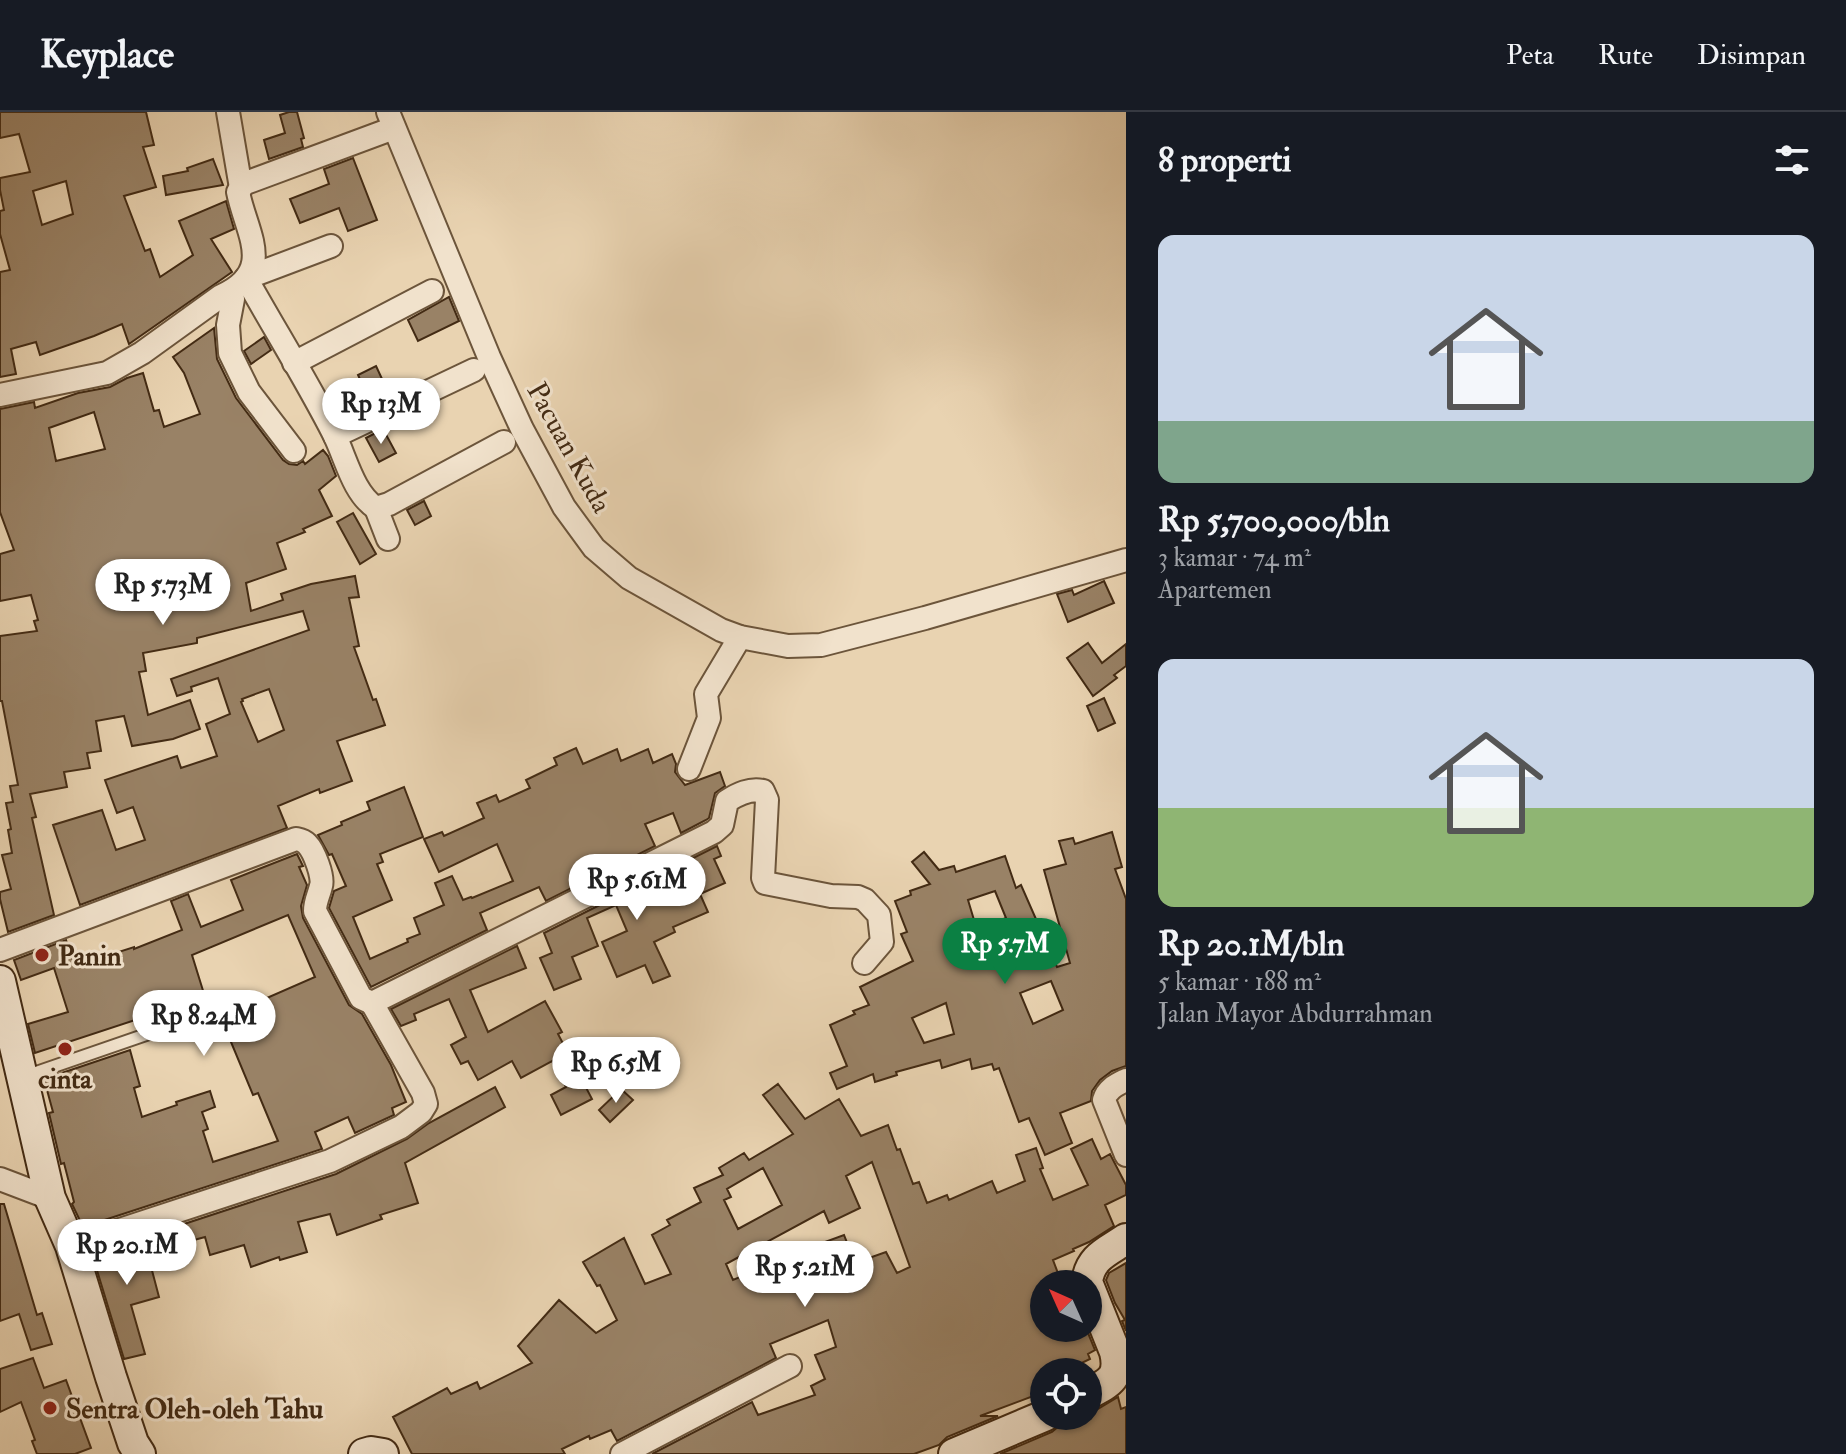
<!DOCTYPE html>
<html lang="id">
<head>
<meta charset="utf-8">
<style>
  :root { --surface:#171b24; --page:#20242c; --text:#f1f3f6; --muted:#9ea1a6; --line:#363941; --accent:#0b8043 }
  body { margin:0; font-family:"IM FELL Double Pica",serif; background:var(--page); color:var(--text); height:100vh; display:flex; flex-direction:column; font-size:30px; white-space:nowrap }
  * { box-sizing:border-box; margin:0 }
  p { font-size:26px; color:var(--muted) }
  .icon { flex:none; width:44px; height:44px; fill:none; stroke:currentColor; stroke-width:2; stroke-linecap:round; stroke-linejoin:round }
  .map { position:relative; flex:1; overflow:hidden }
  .drawer { display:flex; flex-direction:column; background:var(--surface); width:720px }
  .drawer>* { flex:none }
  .needle { width:52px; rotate:315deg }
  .fabs { position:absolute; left:1030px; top:1158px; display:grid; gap:16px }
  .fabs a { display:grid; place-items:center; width:72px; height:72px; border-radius:50%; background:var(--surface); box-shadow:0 2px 6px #0004; font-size:40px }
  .price { position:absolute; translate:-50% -68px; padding:0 18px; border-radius:28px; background:#fff; color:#222; font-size:26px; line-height:52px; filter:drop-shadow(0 2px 4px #0008) }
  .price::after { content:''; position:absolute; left:50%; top:48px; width:24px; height:18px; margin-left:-12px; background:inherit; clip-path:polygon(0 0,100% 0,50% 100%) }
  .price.active { background:var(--accent); color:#fff }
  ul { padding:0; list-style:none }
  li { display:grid; align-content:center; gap:16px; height:424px; padding:0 32px }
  li span { display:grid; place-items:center; height:248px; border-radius:16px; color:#555 }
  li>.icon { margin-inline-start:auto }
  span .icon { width:144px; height:144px; fill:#fffc; stroke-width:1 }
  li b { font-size:34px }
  h2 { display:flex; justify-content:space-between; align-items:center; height:96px; padding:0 32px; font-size:34px }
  header { display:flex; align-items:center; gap:48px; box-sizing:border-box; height:112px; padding:0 40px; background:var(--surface); border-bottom:2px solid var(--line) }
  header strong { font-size:38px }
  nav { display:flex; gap:44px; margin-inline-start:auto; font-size:28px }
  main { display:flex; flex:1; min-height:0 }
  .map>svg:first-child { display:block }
  .building { fill:#998266; stroke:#432b14; stroke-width:2; fill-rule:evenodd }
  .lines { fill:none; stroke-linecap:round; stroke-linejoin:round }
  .lane-casing { stroke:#6c553b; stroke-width:15 }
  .street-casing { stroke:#6c553b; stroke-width:26 }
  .secondary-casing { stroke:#432b14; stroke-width:34 }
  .lane { stroke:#f1e2cc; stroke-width:11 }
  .street { stroke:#f1e2cc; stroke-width:22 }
  .secondary { stroke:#f1e2cc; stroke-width:30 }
  .poi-dot { fill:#8f2418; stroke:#f1e2cc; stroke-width:3 }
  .labels { text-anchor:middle; stroke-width:6; stroke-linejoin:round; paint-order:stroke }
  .street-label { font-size:28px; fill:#432b14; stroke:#f1e2cc }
  .poi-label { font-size:28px; font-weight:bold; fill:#432b14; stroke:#f1e2cc; text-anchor:start }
</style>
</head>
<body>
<header>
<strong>Keyplace</strong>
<nav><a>Peta</a><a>Rute</a><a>Disimpan</a></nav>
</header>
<main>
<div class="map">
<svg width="1126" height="1342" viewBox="0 0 1126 1342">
  <rect width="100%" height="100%" fill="#e9d3b1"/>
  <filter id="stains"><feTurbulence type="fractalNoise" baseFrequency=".0025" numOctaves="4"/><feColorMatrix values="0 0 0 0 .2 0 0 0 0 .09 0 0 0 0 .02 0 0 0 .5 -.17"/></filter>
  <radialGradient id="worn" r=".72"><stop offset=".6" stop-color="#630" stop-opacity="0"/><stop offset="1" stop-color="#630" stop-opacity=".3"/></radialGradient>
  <!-- building -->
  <g class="building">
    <path d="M0 0H146L154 33 143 35 156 75 124 84 145 139 150 137 160 165 193 143 179 109 226 89 234 117 211 127 232 160 129 232 122 212 94 224 40 243 36 230 11 237 16 262 0 265V160L10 158 0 122V99L4 98 0 78V66L30 60 19 22 0 26ZM66 69 73 102 42 113 33 79Z"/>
    <polygon points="289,0 297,0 304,26 301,27 303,35 269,47 264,28 285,21 280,3"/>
    <polygon points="353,46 377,108 348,119 339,96 300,111 290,87 329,72 324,57"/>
    <polygon points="213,47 223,73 166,83 163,64 188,59 187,56"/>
    <polygon points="449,185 459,209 418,229 408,208"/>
    <path d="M214 216 217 247 236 286 283 348 289 352 297 353 303 349 305 352 323 338 328 344 336 364 319 378 332 404 303 417 305 420 277 431 286 457 246 471 251 499 283 488 281 482 311 472 355 464 359 485 349 486 359 534 354 535 373 588 376 587 385 613 337 629 352 669 320 681 319 677 278 694 287 716 80 793 53 713 102 698 116 738 145 728 133 695 117 701 105 668 177 644 181 656 217 644 206 612 230 602 218 566 191 575 192 579 177 584 171 567 309 518 303 499 197 526V531L143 541 146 559 139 560 148 603 190 588 200 617 173 627 132 634 124 604 96 609 101 639 87 641 90 656 64 660 67 675 30 682 36 705 32 706 54 803 8 820 0 787V780L11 777 2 743 12 741 8 718 11 717 6 691 13 690 10 674 18 673 2 589H0V524L37 519 34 509 38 508 31 483 0 489V442L14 438 0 400V297L34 290 35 296 78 281 110 275 127 266 143 261 154 299 159 298 164 315 200 302 184 261 173 245ZM94 300 105 337 56 349 49 316ZM269 577 284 618 258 630 241 590 243 589 242 587Z"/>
    <polygon points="264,225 271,238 251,252 244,239"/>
    <polygon points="376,254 389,282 371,291 358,263"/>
    <polygon points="383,317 396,341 379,350 366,326"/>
    <polygon points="424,389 431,404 415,413 407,398"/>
    <polygon points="353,401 376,442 360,452 337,410"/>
    <polygon points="1104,469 1114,491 1068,510 1057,482 1072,478 1074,483"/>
    <polygon points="1088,531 1102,551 1126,532 1126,554 1114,563 1117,566 1093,584 1067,546"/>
    <polygon points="1104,586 1115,611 1098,619 1087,594"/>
    <polygon points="576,636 583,652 617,637 621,649 648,637 653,651 672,642 676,652 675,660 685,673 720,660 725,674 715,681 709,706 706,708 681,721 673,701 645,712 655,734 546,789 539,775 480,801 487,818 371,875 329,796 334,779 346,774 332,742 329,743 318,723 342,713 341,710 370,698 367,690 404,675 423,725 380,742 383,750 377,752 392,788 353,805 370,847 408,830 407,827 420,822 414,806 444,793 435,771 452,764 463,788 471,785 472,786 513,769 497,732 439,760 424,727 442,720 444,724 484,706 477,691 496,683 499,690 530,676 526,668 557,653 554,646"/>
    <path d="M1112 720 1122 755 1115 757 1126 787V954L1112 959 1100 968 1092 979 1091 989 1060 1001 1072 1031 1045 1043 1029 1006 1019 1010 999 956 994 958 992 952 972 957 970 947 942 956 940 948 896 960 897 963 875 970 873 962 837 977 830 961 847 954 830 913 855 902 853 899 869 893 860 875 913 849 901 822 907 820 895 789 911 783 910 779 930 772 912 750 924 740 939 758 954 754 956 760 1005 744 1016 776 1021 773 1057 855 1070 851 1044 758 1066 752 1059 729 1073 726 1075 732ZM995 779 1006 806 977 818 968 788ZM1051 869 1063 898 1033 912 1020 881ZM946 891 954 922 924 931 912 906Z"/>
    <polygon points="717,734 721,744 714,747 725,771 700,782 708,800 673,815 675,820 654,830 670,864 653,871 645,853 617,865 602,830 627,819 616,793 587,806 598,834 572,845 581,867 554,878 540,846 552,841 544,821"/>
    <polygon points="297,742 303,754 299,755 307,773 301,794 303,806 349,893 362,902 391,953 406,990 392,996 394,1003 355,1021 348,1005 315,1020 322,1037 83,1115 72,1092 74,1090 64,1051 61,1052 49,1001 53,1000 44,967 130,938 140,974 134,976 142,1005 177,993 176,990 210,979 215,995 202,1000 208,1017 203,1019 213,1050 278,1029 258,981 253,983 221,906 315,865 288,803 192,843 205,885 35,941 28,912 68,900 54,856 21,868 14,848 66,828 75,854 134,835 134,837 182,818 171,789 188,782 201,815 243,798 231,768"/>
    <polygon points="517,834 526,856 470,878 488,920 545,889 562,920 558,922 592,987 561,1003 551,983 566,975 552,949 521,966 512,949 478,968 468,949 461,952 451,933 466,925 449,887 414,902 416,908 401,914 391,897"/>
    <path d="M778 972 805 1007 839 987 861 1024 888 1013 897 1038 900 1037 913 1072 919 1070 927 1091 947 1083 949 1088 992 1069 997 1081 1025 1069 1016 1043 1036 1036 1043 1056 1040 1057 1053 1088 1088 1073 1071 1037 1092 1027 1101 1047 1110 1042 1126 1073V1083L1105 1093 1114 1114 1089 1130 1073 1137 1074 1139 1053 1148 1062 1172H1044V1216H1086L1095 1238 1088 1242 1090 1247 1071 1256 1072 1260H1044V1280L980 1304H998L947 1325 939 1333 914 1342H652L752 1290 758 1303 815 1283 811 1274 825 1267 815 1243 836 1235 828 1208 770 1232 776 1246 617 1329 611 1318 590 1327 589 1324 562 1337 565 1342H412L393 1305 447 1276 451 1282 477 1270 480 1277 532 1251 518 1234 559 1188 596 1221 617 1208 600 1173 597 1174 583 1150 624 1126 645 1172 671 1162 652 1123 670 1113 667 1108 701 1090 694 1076 723 1063 719 1056 744 1041 749 1048 793 1022 763 983ZM872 1050 910 1155 897 1161 886 1140 855 1151 844 1123 822 1131 830 1151 797 1166 788 1145 733 1168 726 1152 824 1099 829 1111 860 1096 846 1064ZM763 1056 782 1093 738 1117 724 1088 731 1085 727 1077Z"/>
    <polygon points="495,975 505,995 405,1051 418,1091 380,1103 382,1107 337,1123 330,1102 298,1110 307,1140 280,1148 279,1145 251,1155 244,1133 210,1143 205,1125 183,1131 178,1114 336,1062 407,1027 429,1011"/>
    <polygon points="621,977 633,988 610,1010 599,998"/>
    <polygon points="0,1092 4,1092 37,1203 42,1201 52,1232 31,1238 19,1202 0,1209"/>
    <polygon points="151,1122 157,1145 149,1147 159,1185 131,1193 145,1242 124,1247 92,1142"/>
    <polygon points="1126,1151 1126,1219 1122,1209 1125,1208 1115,1191 1106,1168 1109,1161"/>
    <polygon points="33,1246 44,1276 66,1268 91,1336 75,1342 37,1342 32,1329 35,1328 21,1290 0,1300 0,1257"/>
    <polygon points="1118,1285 1121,1297 1126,1295 1126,1342 1000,1342 1052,1320 1059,1314 1062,1304 1088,1304 1088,1300 1096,1298"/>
  </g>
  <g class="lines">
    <defs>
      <polyline id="lane" points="26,964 223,896"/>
      <g id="street">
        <polyline points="228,0 241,76"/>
        <polyline points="388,0 489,245 522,317 564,395 594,436 629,466 721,518 740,525 788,534 821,533 925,506 1126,448"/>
        <path d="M331 134 246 166C275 218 307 269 334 322 346 346 353 381 376 396L389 392 504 330"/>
        <polyline points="232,179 233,187 228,213 230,241 249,280 294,339"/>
        <polyline points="294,251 432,179"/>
        <path d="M0 283 107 261 142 241 221 184C277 159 246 121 238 80L243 72 394 16"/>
        <polyline points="335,324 474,258"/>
        <polyline points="376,396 388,427"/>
        <polyline points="689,657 709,606 706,582 740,525"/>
        <path d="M0 838 296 727C301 728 303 728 307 732 314 739 324 765 321 774 319 783 315 789 315 799L361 886 372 891"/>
        <path d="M1126 968C1116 973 1107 977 1104 988L1126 1043"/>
        <polyline points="0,1067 50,1086"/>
        <path d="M71 1134 330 1049 401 1015 421 1000 426 992 423 981 372 891 714 720 722 713 727 689C738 682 750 676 763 679L767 688 763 766 765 771 831 784 858 785 865 788 879 803 882 830 864 851"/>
        <polyline points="622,1342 790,1254"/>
      </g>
      <g id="secondary">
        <polyline points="0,869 50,1086 71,1134 111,1265 133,1331 140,1342"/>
        <path d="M1088 1282C1109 1271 1121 1266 1115 1240L1087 1170C1090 1145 1107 1140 1126 1127"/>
        <polyline points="364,1342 371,1340 383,1342"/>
        <polyline points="954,1342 1044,1304"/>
      </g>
    </defs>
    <!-- lane casing -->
    <use href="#lane" class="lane-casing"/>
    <!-- street casing -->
    <use href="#street" class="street-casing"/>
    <!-- secondary casing -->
    <use href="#secondary" class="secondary-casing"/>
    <!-- lane -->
    <use href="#lane" class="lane"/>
    <!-- street -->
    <use href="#street" class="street"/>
    <!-- secondary -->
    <use href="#secondary" class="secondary"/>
  </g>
  <!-- markers -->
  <g class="poi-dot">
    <circle cx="42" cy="843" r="8"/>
    <circle cx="65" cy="937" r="8"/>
    <circle cx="50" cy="1296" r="8"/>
  </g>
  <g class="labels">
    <!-- street labels -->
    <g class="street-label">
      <text transform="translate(570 335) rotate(61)" y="10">Pacuan Kuda</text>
    </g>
    <!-- poi labels -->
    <g class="poi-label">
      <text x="58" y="853">Panin</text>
      <text x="65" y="976" text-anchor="middle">cinta</text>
      <text x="66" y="1306">Sentra Oleh-oleh Tahu</text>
    </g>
  </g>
  <rect width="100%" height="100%" filter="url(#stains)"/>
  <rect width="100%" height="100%" fill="url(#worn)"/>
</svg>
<div class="fabs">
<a><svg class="needle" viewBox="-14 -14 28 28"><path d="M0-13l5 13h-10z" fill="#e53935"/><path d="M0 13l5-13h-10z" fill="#9ea1a6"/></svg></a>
<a><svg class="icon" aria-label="locate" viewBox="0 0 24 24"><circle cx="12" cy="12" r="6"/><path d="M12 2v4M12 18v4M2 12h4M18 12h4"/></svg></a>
</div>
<b class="price" style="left:381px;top:334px">Rp 13M</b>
<b class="price" style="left:163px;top:515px">Rp 5.73M</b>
<b class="price" style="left:637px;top:810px">Rp 5.61M</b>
<b class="price active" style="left:1005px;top:874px">Rp 5.7M</b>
<b class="price" style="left:204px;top:946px">Rp 8.24M</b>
<b class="price" style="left:616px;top:993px">Rp 6.5M</b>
<b class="price" style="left:127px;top:1175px">Rp 20.1M</b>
<b class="price" style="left:805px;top:1197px">Rp 5.21M</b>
</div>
<section class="drawer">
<h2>8 properti<svg class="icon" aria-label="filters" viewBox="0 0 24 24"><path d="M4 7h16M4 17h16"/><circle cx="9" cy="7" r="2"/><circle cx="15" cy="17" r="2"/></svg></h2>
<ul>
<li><span style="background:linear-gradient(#c9d6e8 75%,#7fa58c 0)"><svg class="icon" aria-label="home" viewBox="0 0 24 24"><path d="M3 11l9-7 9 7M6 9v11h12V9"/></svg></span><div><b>Rp 5,700,000/bln</b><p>3 kamar · 74 m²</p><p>Apartemen</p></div></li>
<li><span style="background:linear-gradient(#c9d6e8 60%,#8fb573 0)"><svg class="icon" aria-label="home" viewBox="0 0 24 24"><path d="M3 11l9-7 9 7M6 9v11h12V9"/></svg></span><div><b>Rp 20.1M/bln</b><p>5 kamar · 188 m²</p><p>Jalan Mayor Abdurrahman</p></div></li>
</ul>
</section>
</main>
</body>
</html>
